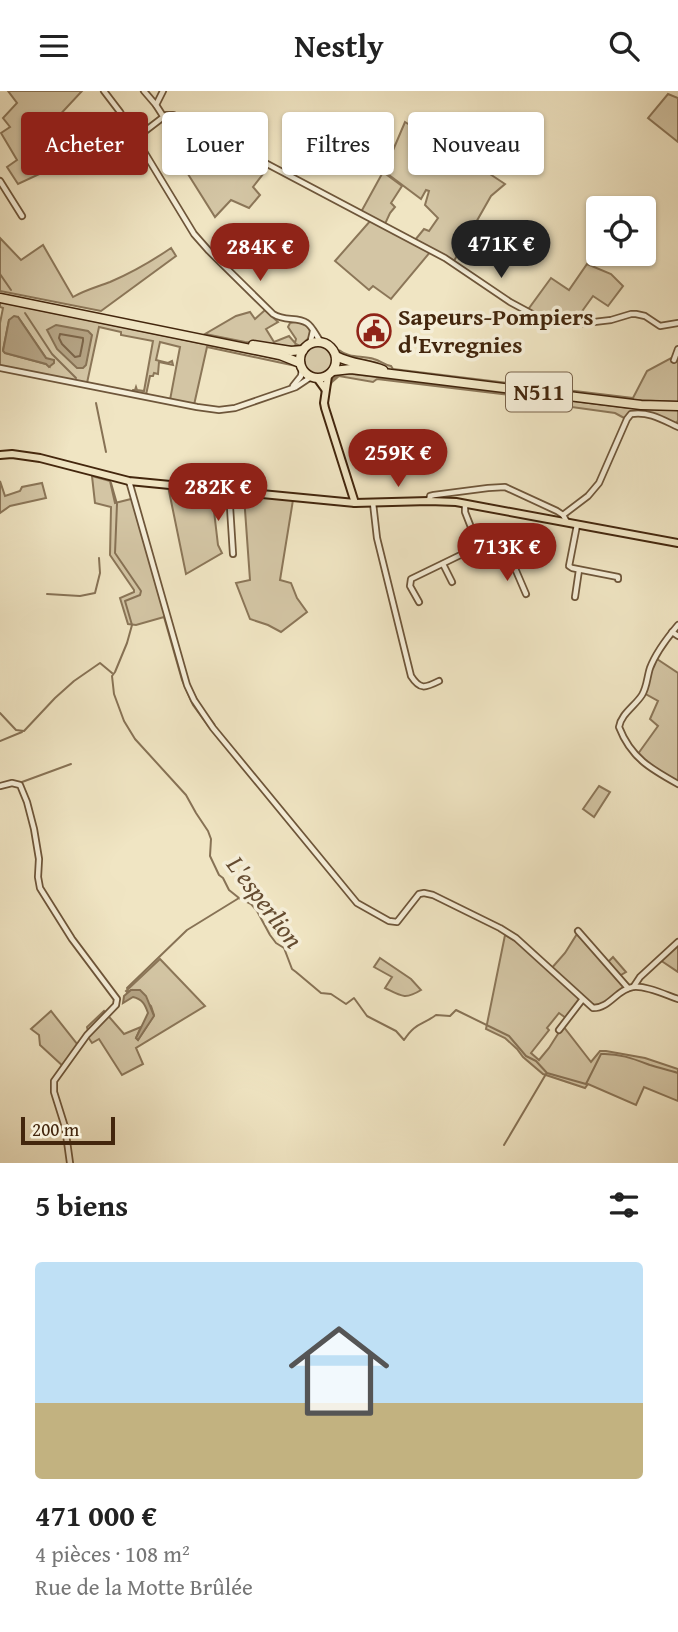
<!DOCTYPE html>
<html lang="fr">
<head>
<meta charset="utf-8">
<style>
  :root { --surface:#fff; --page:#f6f6f6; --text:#222; --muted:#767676; --accent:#8f2418 }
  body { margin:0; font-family:"Gentium Book Plus",serif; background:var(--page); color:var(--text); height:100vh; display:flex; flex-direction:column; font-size:26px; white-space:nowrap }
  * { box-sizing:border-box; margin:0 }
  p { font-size:23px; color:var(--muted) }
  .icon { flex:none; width:38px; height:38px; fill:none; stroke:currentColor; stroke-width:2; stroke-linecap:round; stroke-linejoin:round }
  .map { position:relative; height:1072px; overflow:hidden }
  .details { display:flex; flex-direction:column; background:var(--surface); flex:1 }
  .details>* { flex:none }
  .top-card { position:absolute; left:21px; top:21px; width:637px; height:63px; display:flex; gap:14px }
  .fabs { position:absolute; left:586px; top:105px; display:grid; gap:14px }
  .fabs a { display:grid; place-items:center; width:70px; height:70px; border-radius:7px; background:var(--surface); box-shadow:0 2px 5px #0004; font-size:35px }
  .scale { position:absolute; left:21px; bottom:18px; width:94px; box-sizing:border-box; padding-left:7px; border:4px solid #43260d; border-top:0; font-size:19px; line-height:24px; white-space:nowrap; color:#43260d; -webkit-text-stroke:5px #f5eed8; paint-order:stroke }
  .price { position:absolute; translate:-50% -60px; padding:0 16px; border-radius:24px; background:var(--accent); color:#fff; font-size:23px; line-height:46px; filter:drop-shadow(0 2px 4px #0008) }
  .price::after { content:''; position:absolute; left:50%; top:42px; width:21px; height:16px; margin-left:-10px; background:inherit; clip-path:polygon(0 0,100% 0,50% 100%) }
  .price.selected { background:#222; color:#fff }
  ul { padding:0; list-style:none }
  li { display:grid; align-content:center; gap:14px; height:371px; padding:0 35px }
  li span { display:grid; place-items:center; height:217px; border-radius:7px; color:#555 }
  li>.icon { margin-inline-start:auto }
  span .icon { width:126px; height:126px; fill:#fffc; stroke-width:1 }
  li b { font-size:30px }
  h2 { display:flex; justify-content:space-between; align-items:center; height:84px; padding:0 35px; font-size:30px }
  .tag { padding:0 24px; border-radius:7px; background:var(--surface); box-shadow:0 2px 5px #0004; font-size:24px; line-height:63px }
  .tag.selected { background:var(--accent); color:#fff }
  header { display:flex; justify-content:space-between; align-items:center; height:91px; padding:0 35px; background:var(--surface); font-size:32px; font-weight:600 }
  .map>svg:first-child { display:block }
  .green { fill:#d3c5a4; stroke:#8b7658; stroke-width:2; fill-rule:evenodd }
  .water { fill:#b5a485; stroke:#877255; stroke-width:2 }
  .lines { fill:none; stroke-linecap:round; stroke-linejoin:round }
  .shore { stroke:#7c6549; stroke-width:2 }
  .stream { stroke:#877255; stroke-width:2 }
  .minor-casing { stroke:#6e563a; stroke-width:8 }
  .major-casing { stroke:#43260d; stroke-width:10 }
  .highway-casing { stroke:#43260d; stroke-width:11 }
  .minor { stroke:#f5eed8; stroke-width:4.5 }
  .major { stroke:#f0e5c3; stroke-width:6 }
  .highway { stroke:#f0e5c3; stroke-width:8 }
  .labels { text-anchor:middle; stroke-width:7; stroke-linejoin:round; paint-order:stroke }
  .shield { fill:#f5eed8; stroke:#78624a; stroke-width:2 }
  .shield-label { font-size:23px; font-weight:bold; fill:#43260d }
  .poi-label { font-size:24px; font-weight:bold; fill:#43260d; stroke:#f5eed8; text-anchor:start }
  .water-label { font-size:26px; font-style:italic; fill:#654c31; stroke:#f5eed8 }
</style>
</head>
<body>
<header><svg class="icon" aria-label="menu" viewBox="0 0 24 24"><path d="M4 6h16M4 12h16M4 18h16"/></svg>Nestly<svg class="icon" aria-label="search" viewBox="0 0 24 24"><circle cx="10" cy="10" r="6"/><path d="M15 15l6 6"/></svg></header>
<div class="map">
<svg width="678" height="1072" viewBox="0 0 678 1072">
  <rect width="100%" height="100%" fill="#f0e5c3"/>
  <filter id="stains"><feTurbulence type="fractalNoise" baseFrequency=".00286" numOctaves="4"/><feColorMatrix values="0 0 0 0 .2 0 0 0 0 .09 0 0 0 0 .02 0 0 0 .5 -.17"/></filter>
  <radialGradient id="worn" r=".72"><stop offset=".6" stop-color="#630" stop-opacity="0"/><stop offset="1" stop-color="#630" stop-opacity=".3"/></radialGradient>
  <!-- green -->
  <g class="green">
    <polygon points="8,0 82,0 55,29 91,59 18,93 7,76 17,69 1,42 10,36 3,27 17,12"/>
    <polygon points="668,3 678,7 678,51 648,27"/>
    <polygon points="405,31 447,57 449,56 505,93 491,105 454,170 415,149 424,138 429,140 438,127 425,114 429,100 426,99 421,108 385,81 385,78"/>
    <polygon points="210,44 235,57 263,83 253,96 260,104 249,117 231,109 215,126 181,72"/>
    <polygon points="383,81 402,95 391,112 395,116 390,122 385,133 361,121"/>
    <polygon points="371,129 431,160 391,208 373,195 369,199 335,170"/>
    <path d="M0 147 21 169 43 154 73 206C85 199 97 196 110 191 131 182 152 170 171 157L176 165 101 220 0 200Z"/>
    <polygon points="587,173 611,183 623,195 608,215 593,205 575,230 558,229 527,220 551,187 569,199"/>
    <path d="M0 211 283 269 296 275 207 256 194 314 170 309 180 256 160 251 156 269 168 272 172 270 173 274 159 271 158 283 154 282 153 285H150L146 304 132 301 133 299H135L136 296 137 299 144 300 153 250 121 244V241L99 236 87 292 0 275V232L3 217 0 216ZM18 226 46 267 49 275 46 273 5 262 3 259 9 229Z"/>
    <path d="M265 219 278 231 266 238 274 251 289 245 295 252 296 248 288 236 290 232C301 229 310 233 311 245L300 255 296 253 294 256 245 251 205 243 236 225 250 221 255 228Z"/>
    <circle cx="318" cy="269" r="15"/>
    <path d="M339 259C350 268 362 264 374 268 381 270 384 274 391 275L393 278 633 307 647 280 673 266 678 268V311L633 309 390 279 377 272 345 265 341 263Z"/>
    <path d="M344 282 630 317 678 319V333L677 331 675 334 637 321 626 328 615 322 535 311 536 307 377 288 373 291 339 285 332 291 328 298C331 288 333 285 344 282Z"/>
    <polygon points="92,385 110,390 115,412 135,407 189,594 202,618 214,633 209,636 193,614 182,589 164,526 136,534 128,533 120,507 134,501 134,499 110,464 111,416 95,412"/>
    <polygon points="0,390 5,405 20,400 22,396 42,392 46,407 10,415 0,422"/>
    <polygon points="169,400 212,403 218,454 222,462 186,483"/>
    <polygon points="244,405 293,409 280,489 291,492 297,507 307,521 281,541 268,534 250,528 236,492 250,489"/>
    <polygon points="654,566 678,582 678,688 675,693 647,677 635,667 658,635 650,628 658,610 642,601"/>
    <polygon points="599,695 610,701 594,726 583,718"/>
    <polygon points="577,843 605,874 613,866 626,881 616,887 625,897 598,916 589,912 582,906 566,927 559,922 547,937 549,939 531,962 539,969 549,957 563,935 591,971 600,960 606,960 645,967 678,978 678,1010 644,996 636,1014 588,993 585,997 543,983 523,966 517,958 505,947 486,938 505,844 520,853 550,879 565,862"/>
    <polygon points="678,853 678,881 660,869"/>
    <path d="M380 867 411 888 421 899C405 909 401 905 385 897L392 886 374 876Z"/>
    <polygon points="160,868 205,915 136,957 143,973 122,984 99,948 92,952 88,946 65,977 40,954 39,944 31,938 51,920 78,954 88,940 87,936 104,920 124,943 141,936 136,947 138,949 154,924 151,915 132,899 127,901 126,900"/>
  </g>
  <!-- water -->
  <g class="water">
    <polygon points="14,225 18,226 46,267 54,269 54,272 49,276 46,273 5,262 3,260 9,229"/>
    <polygon points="56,234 88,240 92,244 86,274 83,277 77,277 57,258 47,239"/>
    <path d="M131 899H140L146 905 154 925 138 949 136 947 148 922C145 913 142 908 133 906L123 912 124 905Z"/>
  </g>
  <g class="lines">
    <!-- shore -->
    <polygon class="shore" points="60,243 83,247 83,250 80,265 75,266 62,253 59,247"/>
    <!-- stream -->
    <g class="stream">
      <polyline points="0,183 11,199"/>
      <polyline points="25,222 52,263 76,287"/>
      <polyline points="96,312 106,361"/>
      <path d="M111 392 117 413 115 462 141 500 140 504 125 510 132 534 127 552 115 581 112 585 114 603 124 630 135 648 186 704 196 722 208 740 211 748 210 765 219 784 223 787 229 799 239 807 251 813 257 820 270 844 276 852 284 857 292 878 296 881 321 902 331 903 346 913 354 907 367 925 396 940 404 949C416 931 421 935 436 924L450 925 456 919 509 945 526 965 536 970 547 982 586 993 601 963C619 962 634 968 650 974 659 977 669 979 678 982"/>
      <polyline points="47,503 80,505 95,502 100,482 99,467"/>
      <polyline points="0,622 16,639 24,640 55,607 74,590 100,572 112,582"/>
      <polyline points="0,650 22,641"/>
      <polyline points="22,691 71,673"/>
      <polyline points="127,897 187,839 239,807"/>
      <polyline points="504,1054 546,983"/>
    </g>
    <defs>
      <g id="minor">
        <path d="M104 0 120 21 194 143 209 160 273 223C285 231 297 225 307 232 313 236 316 245 321 251"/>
        <polyline points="144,0 156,14"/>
        <polyline points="163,25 156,14 163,0"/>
        <polyline points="136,47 166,24 173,24 184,29 445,167 510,211 536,225 577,233 611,229 631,223 636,223 645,225 660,235 678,232"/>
        <polyline points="0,90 22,125"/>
        <polyline points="310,253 313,240"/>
        <polyline points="674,269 678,258"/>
        <polyline points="0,277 197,316 219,319 235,317 296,296 311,286"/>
        <polyline points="293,295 301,285 302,278"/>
        <path d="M129 390 187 594 194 609 213 637 357 812 389 830 397 831 419 803 424 802 433 804 500 837 516 847 593 917C610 917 617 898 633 896 645 894 666 904 678 908"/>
        <polyline points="229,400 233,463"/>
        <polyline points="429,410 430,405 434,404 488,397 505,396 557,420 563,424 567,431"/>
        <path d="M373 412 377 447 411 585C420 599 425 597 439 590"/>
        <polyline points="465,413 465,421 485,472 487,472"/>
        <path d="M563 424 588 405 599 392 627 328 631 323C649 320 663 329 678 336"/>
        <polyline points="577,434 569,475 572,477 618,486 618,488"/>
        <polyline points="478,452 487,448 494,448 501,462 510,468 523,464 535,464"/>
        <polyline points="511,468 526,503"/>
        <polyline points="443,473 452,491"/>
        <polyline points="575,506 579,479"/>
        <polyline points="419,511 410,495 411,488 479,455"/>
        <path d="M678 534C667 547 656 561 650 577 647 586 647 596 642 604 635 615 621 623 619 636 631 667 651 678 678 693"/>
        <polyline points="672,541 678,545"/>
        <polyline points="0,695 12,692 20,694 27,711 34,738 39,768 38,786 40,797 72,848 117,908 116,914 87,944 54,990 54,1001 65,1036 70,1072"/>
        <polyline points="578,840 628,897"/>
        <polyline points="634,895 640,886 678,851"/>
        <polyline points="559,939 582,909"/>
      </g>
      <g id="major">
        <polyline points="328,285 324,312 325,317 355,412"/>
        <polyline points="317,287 325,298"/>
        <polyline points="0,364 12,363 40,367 129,390 355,412 429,410 456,411 678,452"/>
      </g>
      <g id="highway">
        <polyline points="0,207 280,264 300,272"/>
        <circle cx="318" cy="269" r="18"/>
        <polyline points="253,254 291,260 303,259"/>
        <path d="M336 265C351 273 368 273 383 279"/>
        <polyline points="333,280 351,278 641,314 678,315"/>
      </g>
    </defs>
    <!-- minor casing -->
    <use href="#minor" class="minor-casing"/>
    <!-- major casing -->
    <use href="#major" class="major-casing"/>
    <!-- highway casing -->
    <use href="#highway" class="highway-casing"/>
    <!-- minor -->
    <use href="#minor" class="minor"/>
    <!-- major -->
    <use href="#major" class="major"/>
    <!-- highway -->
    <use href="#highway" class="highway"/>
  </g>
  <!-- icons -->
  <defs>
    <symbol id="civic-ring" viewBox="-11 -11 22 22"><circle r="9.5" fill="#f5eed8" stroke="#8f2418" stroke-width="1.5"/><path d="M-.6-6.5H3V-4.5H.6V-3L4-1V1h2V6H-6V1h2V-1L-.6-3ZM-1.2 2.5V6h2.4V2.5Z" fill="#8f2418"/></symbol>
  </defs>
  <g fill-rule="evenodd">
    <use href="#civic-ring" x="355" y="221" width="38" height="38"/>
  </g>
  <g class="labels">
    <!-- shield labels -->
    <rect class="shield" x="506" y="281.5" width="66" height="39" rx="5"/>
    <g class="shield-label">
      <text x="539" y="309">N511</text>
    </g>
    <!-- poi labels -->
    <g class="poi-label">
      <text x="398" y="234">Sapeurs-Pompiers<tspan x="398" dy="28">d'Evregnies</tspan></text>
    </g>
    <!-- water labels -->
    <g class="water-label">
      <text transform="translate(265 811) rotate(53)" y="9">L'esperlion</text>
    </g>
  </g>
  <rect width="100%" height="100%" filter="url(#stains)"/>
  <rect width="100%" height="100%" fill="url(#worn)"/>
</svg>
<div class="fabs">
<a><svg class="icon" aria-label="locate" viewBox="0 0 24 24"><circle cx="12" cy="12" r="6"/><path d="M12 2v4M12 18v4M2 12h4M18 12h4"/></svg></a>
</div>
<div class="scale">200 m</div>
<b class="price selected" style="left:501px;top:189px">471K €</b>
<b class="price" style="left:260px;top:192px">284K €</b>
<b class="price" style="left:398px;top:398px">259K €</b>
<b class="price" style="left:218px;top:432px">282K €</b>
<b class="price" style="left:507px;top:492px">713K €</b>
<div class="top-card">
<a class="tag selected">Acheter</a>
<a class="tag">Louer</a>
<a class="tag">Filtres</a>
<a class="tag">Nouveau</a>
</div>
</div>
<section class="details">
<h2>5 biens<svg class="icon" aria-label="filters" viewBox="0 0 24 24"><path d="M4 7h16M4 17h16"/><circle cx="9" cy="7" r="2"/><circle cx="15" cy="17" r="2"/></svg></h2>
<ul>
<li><span style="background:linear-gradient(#bfe0f5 65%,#c2b280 0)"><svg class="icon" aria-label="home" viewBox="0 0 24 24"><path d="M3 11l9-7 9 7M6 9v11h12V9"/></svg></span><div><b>471 000 €</b><p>4 pièces · 108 m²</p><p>Rue de la Motte Brûlée</p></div></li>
</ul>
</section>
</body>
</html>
